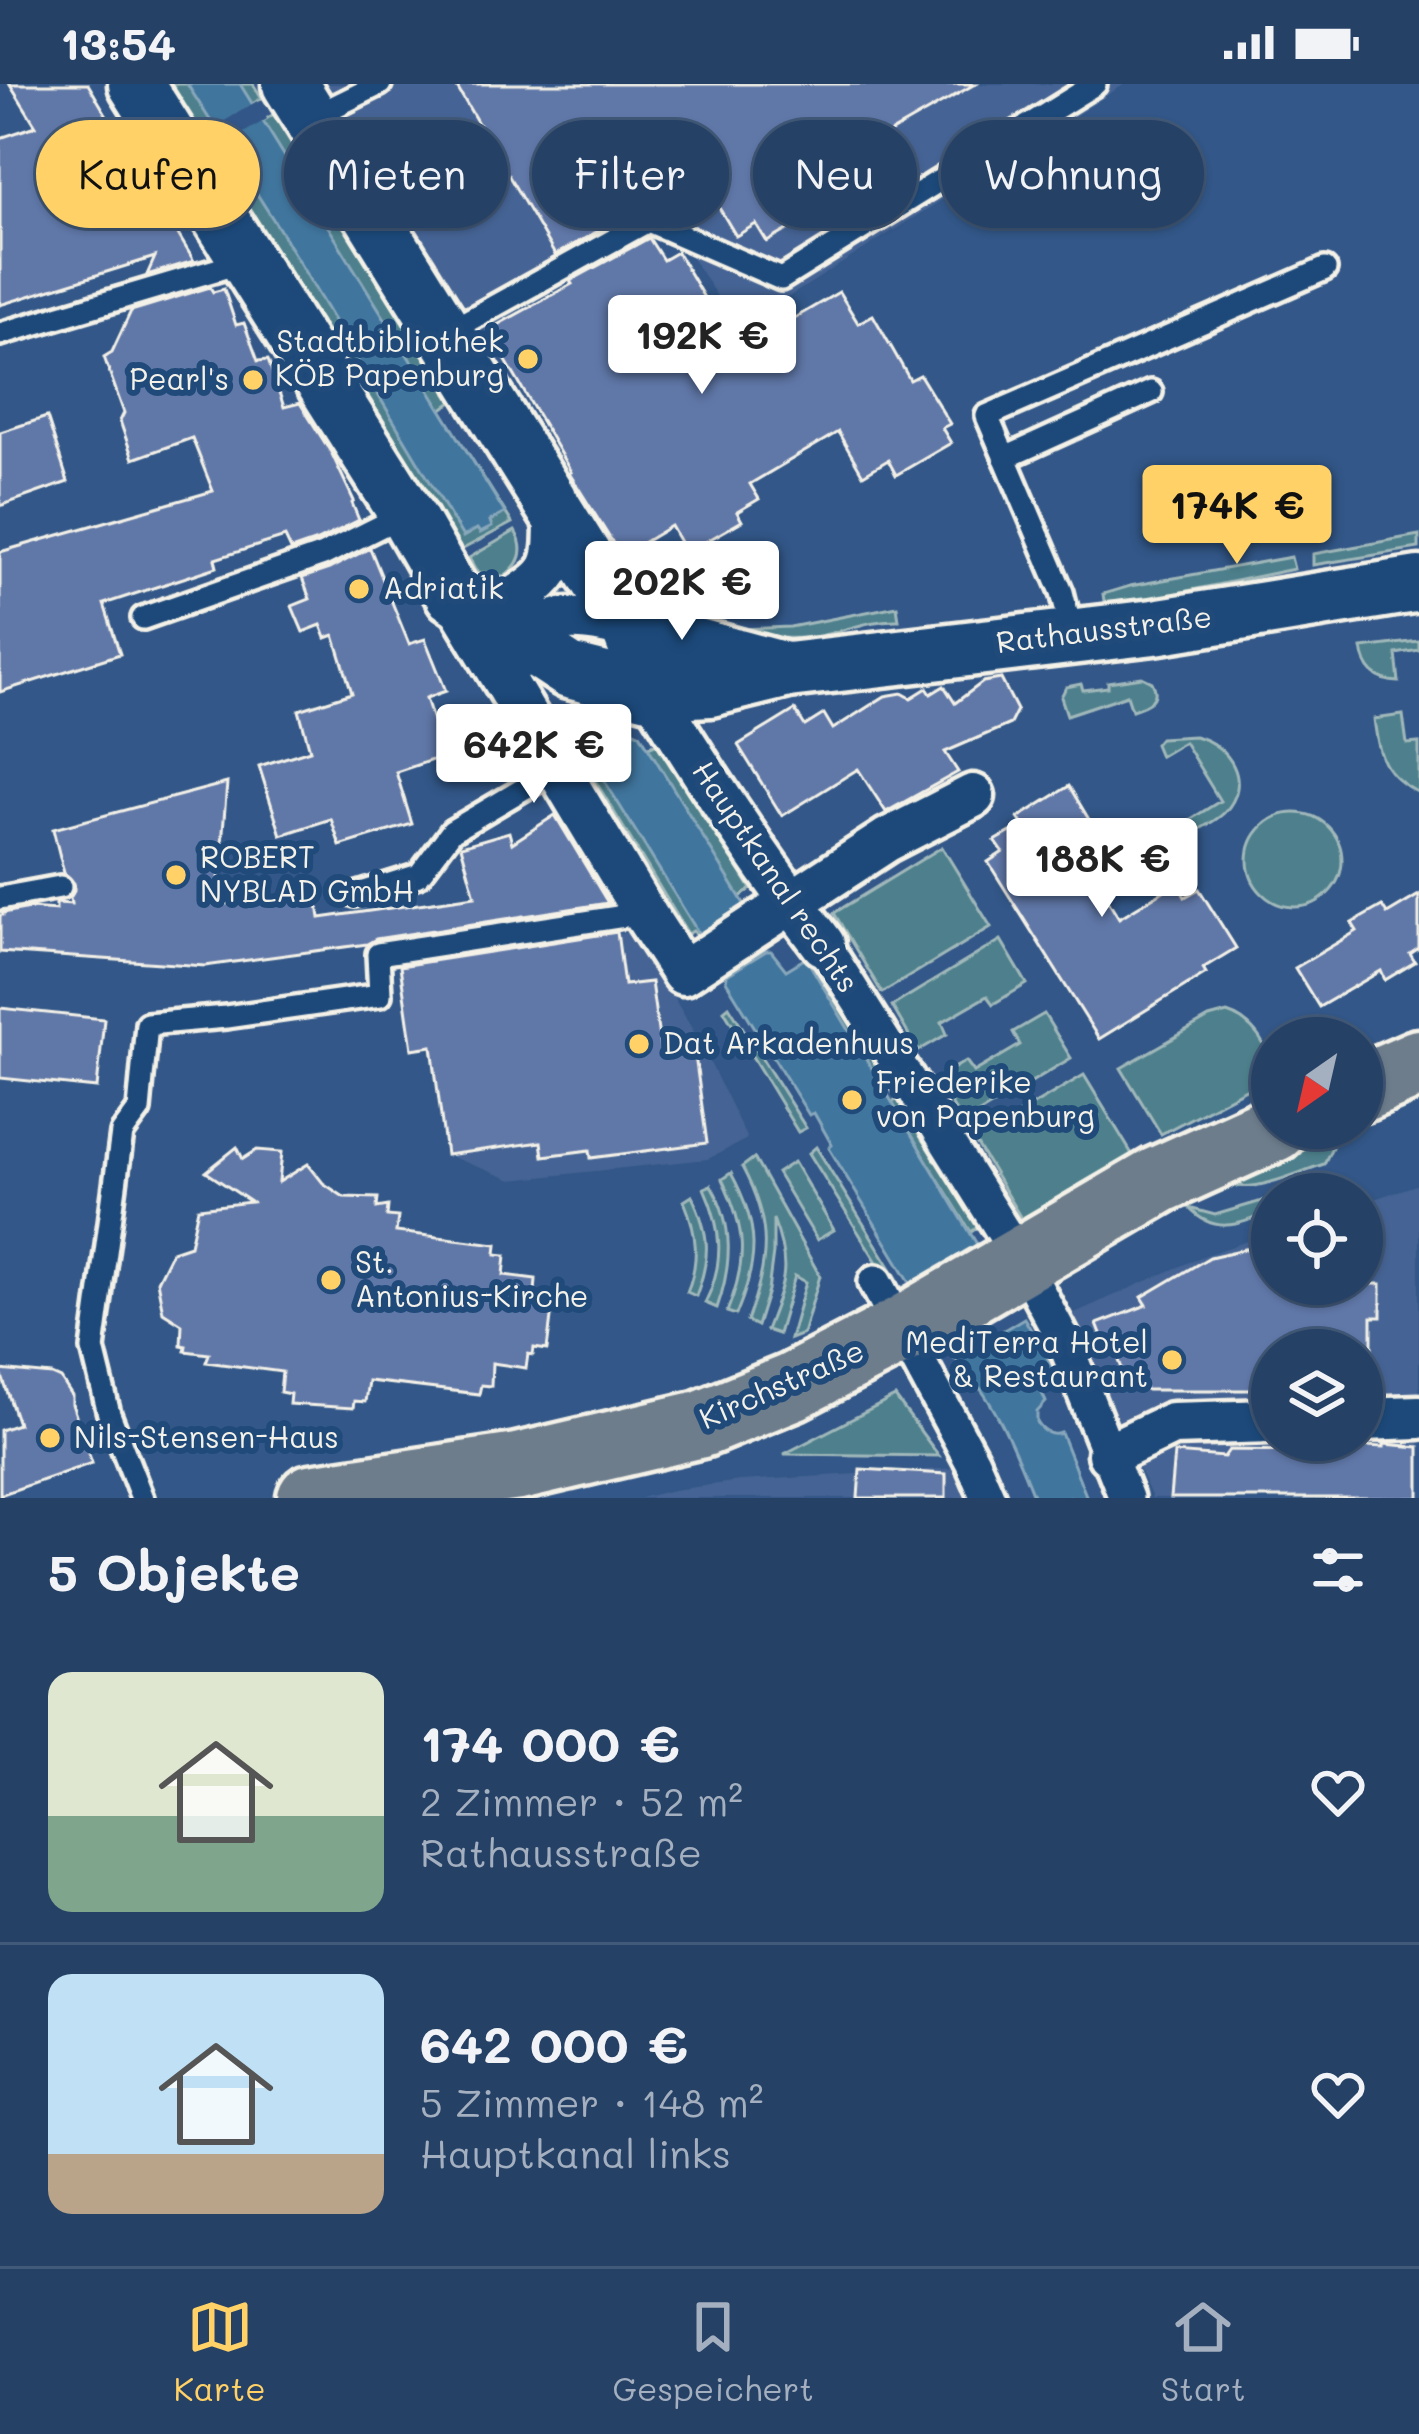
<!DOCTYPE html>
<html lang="de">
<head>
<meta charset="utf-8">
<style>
  :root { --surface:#264166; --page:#2e486c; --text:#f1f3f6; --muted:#a4afbf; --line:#425a7a; --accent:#ffd166 }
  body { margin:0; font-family:Mali,sans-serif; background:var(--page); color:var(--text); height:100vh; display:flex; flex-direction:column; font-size:45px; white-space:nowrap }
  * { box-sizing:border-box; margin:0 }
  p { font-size:39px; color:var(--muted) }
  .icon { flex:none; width:66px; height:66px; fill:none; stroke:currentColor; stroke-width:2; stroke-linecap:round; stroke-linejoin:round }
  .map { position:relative; height:1414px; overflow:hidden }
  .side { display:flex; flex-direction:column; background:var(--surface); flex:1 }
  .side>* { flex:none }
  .guide { position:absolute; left:36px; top:36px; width:1347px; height:108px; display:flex; gap:24px }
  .needle { width:78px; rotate:214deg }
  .fabs { position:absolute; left:1251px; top:933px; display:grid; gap:24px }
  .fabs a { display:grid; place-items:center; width:132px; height:132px; border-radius:50%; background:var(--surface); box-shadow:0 3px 9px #0004,0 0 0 3px var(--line); font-size:60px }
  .price { position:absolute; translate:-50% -102px; padding:0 27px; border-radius:12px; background:#fff; color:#222; font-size:39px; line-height:78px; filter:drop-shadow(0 3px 6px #0008) }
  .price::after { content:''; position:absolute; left:50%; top:72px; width:36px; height:27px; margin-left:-18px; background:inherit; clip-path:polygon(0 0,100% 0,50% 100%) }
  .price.on { background:var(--accent); color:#111 }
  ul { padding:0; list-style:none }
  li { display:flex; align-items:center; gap:36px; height:300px; padding:0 48px }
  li+li { border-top:3px solid var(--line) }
  li span { display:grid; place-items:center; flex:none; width:336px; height:240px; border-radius:24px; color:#555 }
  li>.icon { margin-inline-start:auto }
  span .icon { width:144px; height:144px; fill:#fffc; stroke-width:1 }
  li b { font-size:51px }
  h2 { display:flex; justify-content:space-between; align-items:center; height:144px; padding:0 48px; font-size:51px }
  .pill { padding:0 42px; border-radius:54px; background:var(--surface); box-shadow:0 3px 9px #0004,0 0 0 3px var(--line); font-size:42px; line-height:108px }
  .pill.on { background:var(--accent); color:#111 }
  .status { display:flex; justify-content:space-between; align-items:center; height:84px; padding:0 60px; background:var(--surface); direction:ltr }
  .status svg { height:33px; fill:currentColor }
  .menu { display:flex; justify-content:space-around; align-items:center; height:168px; border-top:3px solid var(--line); background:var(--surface); font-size:33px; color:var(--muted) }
  .menu a { display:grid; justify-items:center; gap:6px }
  .menu .on { color:var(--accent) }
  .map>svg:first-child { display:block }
  .built { fill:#446494; fill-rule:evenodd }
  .green { fill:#4e808c; stroke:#a1b8ba; stroke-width:3 }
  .water { fill:#40759d; stroke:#88a7bb; stroke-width:3 }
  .pier { fill:#325788 }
  .building { fill:#6178a8; stroke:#f4f1e8; stroke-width:3 }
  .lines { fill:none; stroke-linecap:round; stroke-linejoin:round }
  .service-casing { stroke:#f4f1e8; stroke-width:30 }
  .pedestrian-casing { stroke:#f4f1e8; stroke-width:42 }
  .minor-casing { stroke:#f4f1e8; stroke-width:51 }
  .tertiary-casing { stroke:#f4f1e8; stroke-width:63 }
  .primary-casing { stroke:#f4f1e8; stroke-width:75 }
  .service { stroke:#1f4a7a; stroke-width:21 }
  .pedestrian { stroke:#1f4a7a; stroke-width:33 }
  .minor { stroke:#1f4a7a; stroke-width:42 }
  .tertiary { stroke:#1f4a7a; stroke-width:54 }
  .primary { stroke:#6d7d8c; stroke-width:66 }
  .poi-dot { fill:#ffd166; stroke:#1f4a7a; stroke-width:4.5 }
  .labels { text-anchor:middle; stroke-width:12; stroke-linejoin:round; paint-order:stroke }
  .poi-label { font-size:30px; fill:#f4f1e8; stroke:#1f4a7a; text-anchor:start }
  .street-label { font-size:30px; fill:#f4f1e8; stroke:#1f4a7a }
</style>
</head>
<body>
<div class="status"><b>13:54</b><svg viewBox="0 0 49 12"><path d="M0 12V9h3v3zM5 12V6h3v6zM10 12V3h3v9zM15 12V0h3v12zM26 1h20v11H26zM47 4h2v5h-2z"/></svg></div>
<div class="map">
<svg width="1419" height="1414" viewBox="0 0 1419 1414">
  <rect width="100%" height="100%" fill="#325788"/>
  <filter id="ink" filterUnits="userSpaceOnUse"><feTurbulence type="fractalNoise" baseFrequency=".00833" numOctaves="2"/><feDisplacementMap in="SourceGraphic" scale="24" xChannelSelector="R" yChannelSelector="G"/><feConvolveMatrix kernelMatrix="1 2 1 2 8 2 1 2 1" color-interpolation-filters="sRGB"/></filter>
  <g filter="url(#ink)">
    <!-- built -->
    <g class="built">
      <polygon points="325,0 1125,0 738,245 670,140 608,169 481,246"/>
      <polygon points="635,847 701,960 747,1055 708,1075 512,1096 446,1071 541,1058 543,1073 590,1066 591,1074 708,1060 695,961 662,967 653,897 625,900 618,850"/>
      <path d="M1419 1100V1414H1152L1070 1231 1203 1172 1272 1149V1200H1362V1119ZM1272 1266H1362V1356H1272Z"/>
      <polygon points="956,1384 969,1414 640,1414 673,1406 740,1397"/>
    </g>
    <!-- green -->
    <g class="green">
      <polygon points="170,0 253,0 262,14 203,51"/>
      <polygon points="274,30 452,318 441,326 512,439 459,467 212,68"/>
      <path d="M515 447C526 465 521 480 504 492L477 488 469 474Z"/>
      <polygon points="1419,451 1419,464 1313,481 1313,470"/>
      <polygon points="1291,473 1294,485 1105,524 1103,510 1130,502"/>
      <path d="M897 522 899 536C872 535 847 546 820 552 794 557 766 553 740 550L741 545 790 543Z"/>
      <path d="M1419 557V566L1396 570 1399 598C1376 597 1365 586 1362 564Z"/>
      <path d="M1142 593 1152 598C1162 616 1147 621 1132 626L1127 611 1067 631 1061 613 1066 603 1081 600 1083 606 1108 603V598Z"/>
      <path d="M1403 631 1407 660 1419 659V709C1383 691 1379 672 1374 635Z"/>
      <polygon points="632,646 640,650 648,663 662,657 751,805 740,813 746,823 704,858 693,847 688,850 588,685 595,681 591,675 595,668"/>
      <path d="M1194 652C1229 660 1254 698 1224 729 1217 736 1207 741 1198 746L1191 735 1220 717 1184 658 1160 672 1155 660 1160 654Z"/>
      <circle cx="1295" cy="776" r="47"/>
      <polygon points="942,763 991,843 882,909 834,829"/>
      <polygon points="1001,856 1027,900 993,920 987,912 942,938 947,950 918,967 892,922"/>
      <polygon points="812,870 886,991 877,996 806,874"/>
      <polygon points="729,922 806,1044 798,1048 724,926"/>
      <path d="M1227 929C1253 937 1272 965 1272 991L1161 1050 1121 984 1209 934Z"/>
      <polygon points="1044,930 1071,974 963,1039 936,995 966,977 974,988 1020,961 1013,948"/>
      <polygon points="1084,991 1135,1075 1025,1141 974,1056"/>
      <polygon points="901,1014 978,1143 971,1148 891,1019"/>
      <path d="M1322 1044H1344L1340 1046 1324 1080C1292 1090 1244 1116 1214 1094Z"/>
      <polygon points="816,1063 897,1194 890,1199 809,1069"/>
      <path d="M754 1074 820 1192 803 1250 790 1255 806 1198 795 1192 778 1250 766 1246C784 1199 792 1184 773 1135V1169L768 1207 757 1242 747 1237C769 1176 773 1141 742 1083Z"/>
      <polygon points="794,1078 834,1146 817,1156 777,1089"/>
      <path d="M731 1089C760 1142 759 1176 736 1231L727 1228C748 1176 746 1145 722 1095Z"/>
      <path d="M711 1101C734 1141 732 1181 717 1224L705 1219C725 1179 722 1144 704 1104Z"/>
      <path d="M692 1112C710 1150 711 1172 696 1212L687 1208C700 1176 697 1148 684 1117Z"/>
      <path d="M1272 1114V1127C1242 1139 1216 1153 1189 1124L1215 1131Z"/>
      <polygon points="895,1313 939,1372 784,1370"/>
    </g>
    <!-- water -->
    <g class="water">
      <polygon points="187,0 240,0 505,429 490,437 492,443 480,449 477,445 463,453 278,143"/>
      <polygon points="632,646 640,650 746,823 704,858 591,675 595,668"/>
      <polygon points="766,867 771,867 786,886 806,874 978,1162 913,1203 829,1064 832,1061 814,1029 809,1031 726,897 727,891"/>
      <path d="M1024 1234 1061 1297 1041 1307 1046 1318 1037 1328V1338C1042 1347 1051 1353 1061 1349L1087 1414H1034C1014 1364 994 1312 955 1275Z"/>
    </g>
    <!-- pier -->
    <polygon class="pier" points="257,17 267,35 220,63 210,46"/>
    <!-- building -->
    <g class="building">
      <polygon points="10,0 88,0 194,177 147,191 155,173 0,221 0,54 36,42"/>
      <polygon points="455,0 975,0 872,59 888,88 767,158 756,140 736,152 718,122 710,127 663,47 606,80 634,127 555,171"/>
      <polygon points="649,154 663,176 677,168 736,268 839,208 858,239 873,231 910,296 920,291 950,340 942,344 951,359 896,391 888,376 863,391 838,348 750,400 759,415 737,428 742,437 686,469 671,442 621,472 569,389 571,388 488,246 572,200 570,197"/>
      <polygon points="210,203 213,208 224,205 236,241 244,239 258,277 268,276 284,323 300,319 332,370 354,417 352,419 359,436 317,457 291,466 285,453 215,475 217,483 104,520 120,570 0,608 0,468 213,407 192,354 133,375 120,337 124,329 104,273 112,268 131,227"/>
      <polygon points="47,333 68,398 0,422 0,348"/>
      <polygon points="370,464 409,560 425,555 446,607 426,614 444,672 396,688 412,740 340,762 331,735 281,751 259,682 310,666 299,626 352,609 334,551 326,554 321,541 303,548 292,522 310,515 302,494 329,485"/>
      <polygon points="1001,595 1017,626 1010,640 945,668 958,688 886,728 858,685 782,732 738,661 795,626 805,642 824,630 833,645 885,612 902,609 911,614 927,604 931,610 944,602 955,619 983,598"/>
      <polygon points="227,699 217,821 316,807 320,834 475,812 461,762 509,748 512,759 555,731 608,819 376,855 367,860 205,882 0,868 0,831 3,831 3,829 30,824 56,826 56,819 71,820 70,814 74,807 74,799 64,789 53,745"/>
      <polygon points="1069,702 1097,749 1083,757 1098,780 1089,785 1119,834 1177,799 1185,813 1199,805 1236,864 1203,884 1206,889 1099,955 988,778 1003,768 995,757 1023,741 1018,734"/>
      <polygon points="1419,811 1419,864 1410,870 1415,878 1385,896 1381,887 1319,923 1295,884 1357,847 1352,839 1382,822 1387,830"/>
      <polygon points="617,848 624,901 651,898 661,968 694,964 707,1059 591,1074 590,1066 543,1072 541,1058 446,1071 432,962 412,965 400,882"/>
      <polygon points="0,924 104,935 97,1004 0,994"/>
      <polygon points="237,1063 243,1075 257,1066 282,1068 279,1098 308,1080 323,1099 344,1113 378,1114 377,1124 388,1122 387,1132 398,1133 396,1148 497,1160 496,1170 506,1171 504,1191 536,1195 535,1209 540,1210 539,1215 553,1217 547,1266 534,1264 533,1271 528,1270 526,1284 492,1279 491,1302 481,1301 479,1310 368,1297 365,1318 354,1317 353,1324 289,1320 290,1310 280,1308 282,1288 206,1278 209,1270 185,1267 186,1262 181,1261 182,1240 163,1228 157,1197 172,1167 190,1161 198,1124 251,1118 206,1088"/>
      <polygon points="1272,1159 1272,1200 1381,1200 1381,1233 1372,1233 1372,1266 1272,1266 1272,1306 1147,1306 1125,1293 1116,1268 1108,1269 1097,1240 1147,1221 1142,1213 1210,1173"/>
      <polygon points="0,1286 52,1291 61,1295 72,1312 72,1320 92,1379 0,1411 0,1346 18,1340"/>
      <polygon points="1384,1360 1419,1363 1419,1414 1170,1414 1174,1369 1224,1373 1229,1366 1303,1367 1303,1363 1344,1365 1344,1361 1384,1363"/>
      <polygon points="860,1385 946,1390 946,1414 858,1414"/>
    </g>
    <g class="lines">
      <defs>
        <g id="service">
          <polyline points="311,34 380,0"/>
          <polyline points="0,250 246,177"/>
          <polyline points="444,250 648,137 781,195 1095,0"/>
          <polyline points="1005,374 987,332 1325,185"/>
          <polyline points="143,534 323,471 405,430"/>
          <polyline points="1073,552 1062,508 1005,374 1151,308"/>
          <polyline points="355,811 419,791 452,747 557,685"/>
          <polyline points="0,814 60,803"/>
          <polyline points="142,1414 109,1330 93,1265 122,1049 139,1026 147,940 226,933 380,911 378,870 644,829"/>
        </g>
        <g id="pedestrian">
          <polyline points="823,860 1021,1176 1064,1257 1126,1414"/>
          <polyline points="876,1198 972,1377 988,1414"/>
        </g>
        <g id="minor">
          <path d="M454 511 508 519C556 489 556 484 556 429"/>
          <polyline points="457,517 644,829 683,889 887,756 973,712"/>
          <path d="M512 579C538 523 576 532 628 543"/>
          <path d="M653 608C705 694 762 780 823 860"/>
          <polyline points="1362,1335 1419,1333"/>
          <polyline points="1109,1370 1172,1340 1272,1337"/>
        </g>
        <g id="tertiary">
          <polyline points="136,0 406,429 453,511 569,587 653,608 710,605 788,586 1154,543 1419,500"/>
          <polyline points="290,0 628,543 653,608"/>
          <polyline points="628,543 782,585"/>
        </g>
        <g id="primary">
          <polyline points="1362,1004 1419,979"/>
          <polyline points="311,1414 518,1383 701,1340 792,1303 904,1245 1159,1096 1274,1044"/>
        </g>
      </defs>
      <!-- service casing -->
      <use href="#service" class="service-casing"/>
      <!-- pedestrian casing -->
      <use href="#pedestrian" class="pedestrian-casing"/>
      <!-- minor casing -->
      <use href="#minor" class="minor-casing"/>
      <!-- tertiary casing -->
      <use href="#tertiary" class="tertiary-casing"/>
      <!-- primary casing -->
      <use href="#primary" class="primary-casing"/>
      <!-- service -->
      <use href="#service" class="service"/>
      <!-- pedestrian -->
      <use href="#pedestrian" class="pedestrian"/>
      <!-- minor -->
      <use href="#minor" class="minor"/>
      <!-- tertiary -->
      <use href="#tertiary" class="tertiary"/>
      <!-- primary -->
      <use href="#primary" class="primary"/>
    </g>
  </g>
  <!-- markers -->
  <g class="poi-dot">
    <circle cx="528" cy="275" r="12"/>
    <circle cx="253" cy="296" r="12"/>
    <circle cx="359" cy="505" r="12"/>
    <circle cx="176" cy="791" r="12"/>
    <circle cx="639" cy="960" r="12"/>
    <circle cx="852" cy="1016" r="12"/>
    <circle cx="331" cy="1196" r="12"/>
    <circle cx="1172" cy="1276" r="12"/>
    <circle cx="50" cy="1354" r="12"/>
  </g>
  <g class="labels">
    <!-- poi labels -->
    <g class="poi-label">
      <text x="504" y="268" text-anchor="end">Stadtbibliothek<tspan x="504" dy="34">KÖB Papenburg</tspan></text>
      <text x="229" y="306" text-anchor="end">Pearl's</text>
      <text x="383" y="515">Adriatik</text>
      <text x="200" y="784">ROBERT<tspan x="200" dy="34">NYBLAD GmbH</tspan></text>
      <text x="663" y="970">Dat Arkadenhuus</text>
      <text x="876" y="1009">Friederike<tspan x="876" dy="34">von Papenburg</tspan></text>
      <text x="355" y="1189">St.<tspan x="355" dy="34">Antonius-Kirche</tspan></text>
      <text x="1148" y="1269" text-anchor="end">MediTerra Hotel<tspan x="1148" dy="34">&amp; Restaurant</tspan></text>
      <text x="74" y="1364">Nils-Stensen-Haus</text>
    </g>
    <!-- street labels -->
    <g class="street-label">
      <text transform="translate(1104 546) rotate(-7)" y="10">Rathausstraße</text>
      <text transform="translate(775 793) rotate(56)" y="10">Hauptkanal rechts</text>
      <text transform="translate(782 1301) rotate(-24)" y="10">Kirchstraße</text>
    </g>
  </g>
</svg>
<div class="fabs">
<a><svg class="needle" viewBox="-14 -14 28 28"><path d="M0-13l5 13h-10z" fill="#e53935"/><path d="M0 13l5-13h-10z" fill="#a4afbf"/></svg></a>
<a><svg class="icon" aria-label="locate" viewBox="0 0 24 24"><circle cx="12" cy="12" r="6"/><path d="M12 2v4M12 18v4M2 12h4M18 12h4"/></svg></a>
<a><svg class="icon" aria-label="layers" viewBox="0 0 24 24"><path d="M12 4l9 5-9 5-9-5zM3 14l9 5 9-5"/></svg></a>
</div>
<b class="price" style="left:702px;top:313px">192K €</b>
<b class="price on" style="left:1237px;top:483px">174K €</b>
<b class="price" style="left:682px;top:559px">202K €</b>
<b class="price" style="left:534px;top:722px">642K €</b>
<b class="price" style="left:1102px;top:836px">188K €</b>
<div class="guide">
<a class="pill on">Kaufen</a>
<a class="pill">Mieten</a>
<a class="pill">Filter</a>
<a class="pill">Neu</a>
<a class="pill">Wohnung</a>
</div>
</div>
<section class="side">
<h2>5 Objekte<svg class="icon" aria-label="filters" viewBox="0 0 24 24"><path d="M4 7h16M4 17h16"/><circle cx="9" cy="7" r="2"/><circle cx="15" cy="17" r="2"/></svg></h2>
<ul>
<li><span style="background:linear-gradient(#dfe7d0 60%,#7fa58c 0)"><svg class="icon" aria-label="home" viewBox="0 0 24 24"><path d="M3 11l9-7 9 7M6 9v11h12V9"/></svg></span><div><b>174 000 €</b><p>2 Zimmer · 52 m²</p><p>Rathausstraße</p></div><svg class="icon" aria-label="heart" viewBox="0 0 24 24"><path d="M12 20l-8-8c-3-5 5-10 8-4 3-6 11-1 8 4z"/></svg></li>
<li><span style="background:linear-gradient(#bfe0f5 75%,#b9a48a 0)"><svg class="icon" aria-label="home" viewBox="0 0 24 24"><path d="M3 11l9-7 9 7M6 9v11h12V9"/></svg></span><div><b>642 000 €</b><p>5 Zimmer · 148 m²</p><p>Hauptkanal links</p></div><svg class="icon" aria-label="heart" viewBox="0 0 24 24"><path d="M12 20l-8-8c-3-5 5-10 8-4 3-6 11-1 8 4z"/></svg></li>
</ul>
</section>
<nav class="menu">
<a class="on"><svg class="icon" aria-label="map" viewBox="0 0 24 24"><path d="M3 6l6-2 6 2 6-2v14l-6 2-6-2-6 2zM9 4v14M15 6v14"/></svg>Karte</a>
<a><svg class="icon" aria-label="saved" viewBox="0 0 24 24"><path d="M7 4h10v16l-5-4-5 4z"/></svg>Gespeichert</a>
<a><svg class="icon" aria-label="home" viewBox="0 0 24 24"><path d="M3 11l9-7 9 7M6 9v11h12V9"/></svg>Start</a>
</nav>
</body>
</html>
